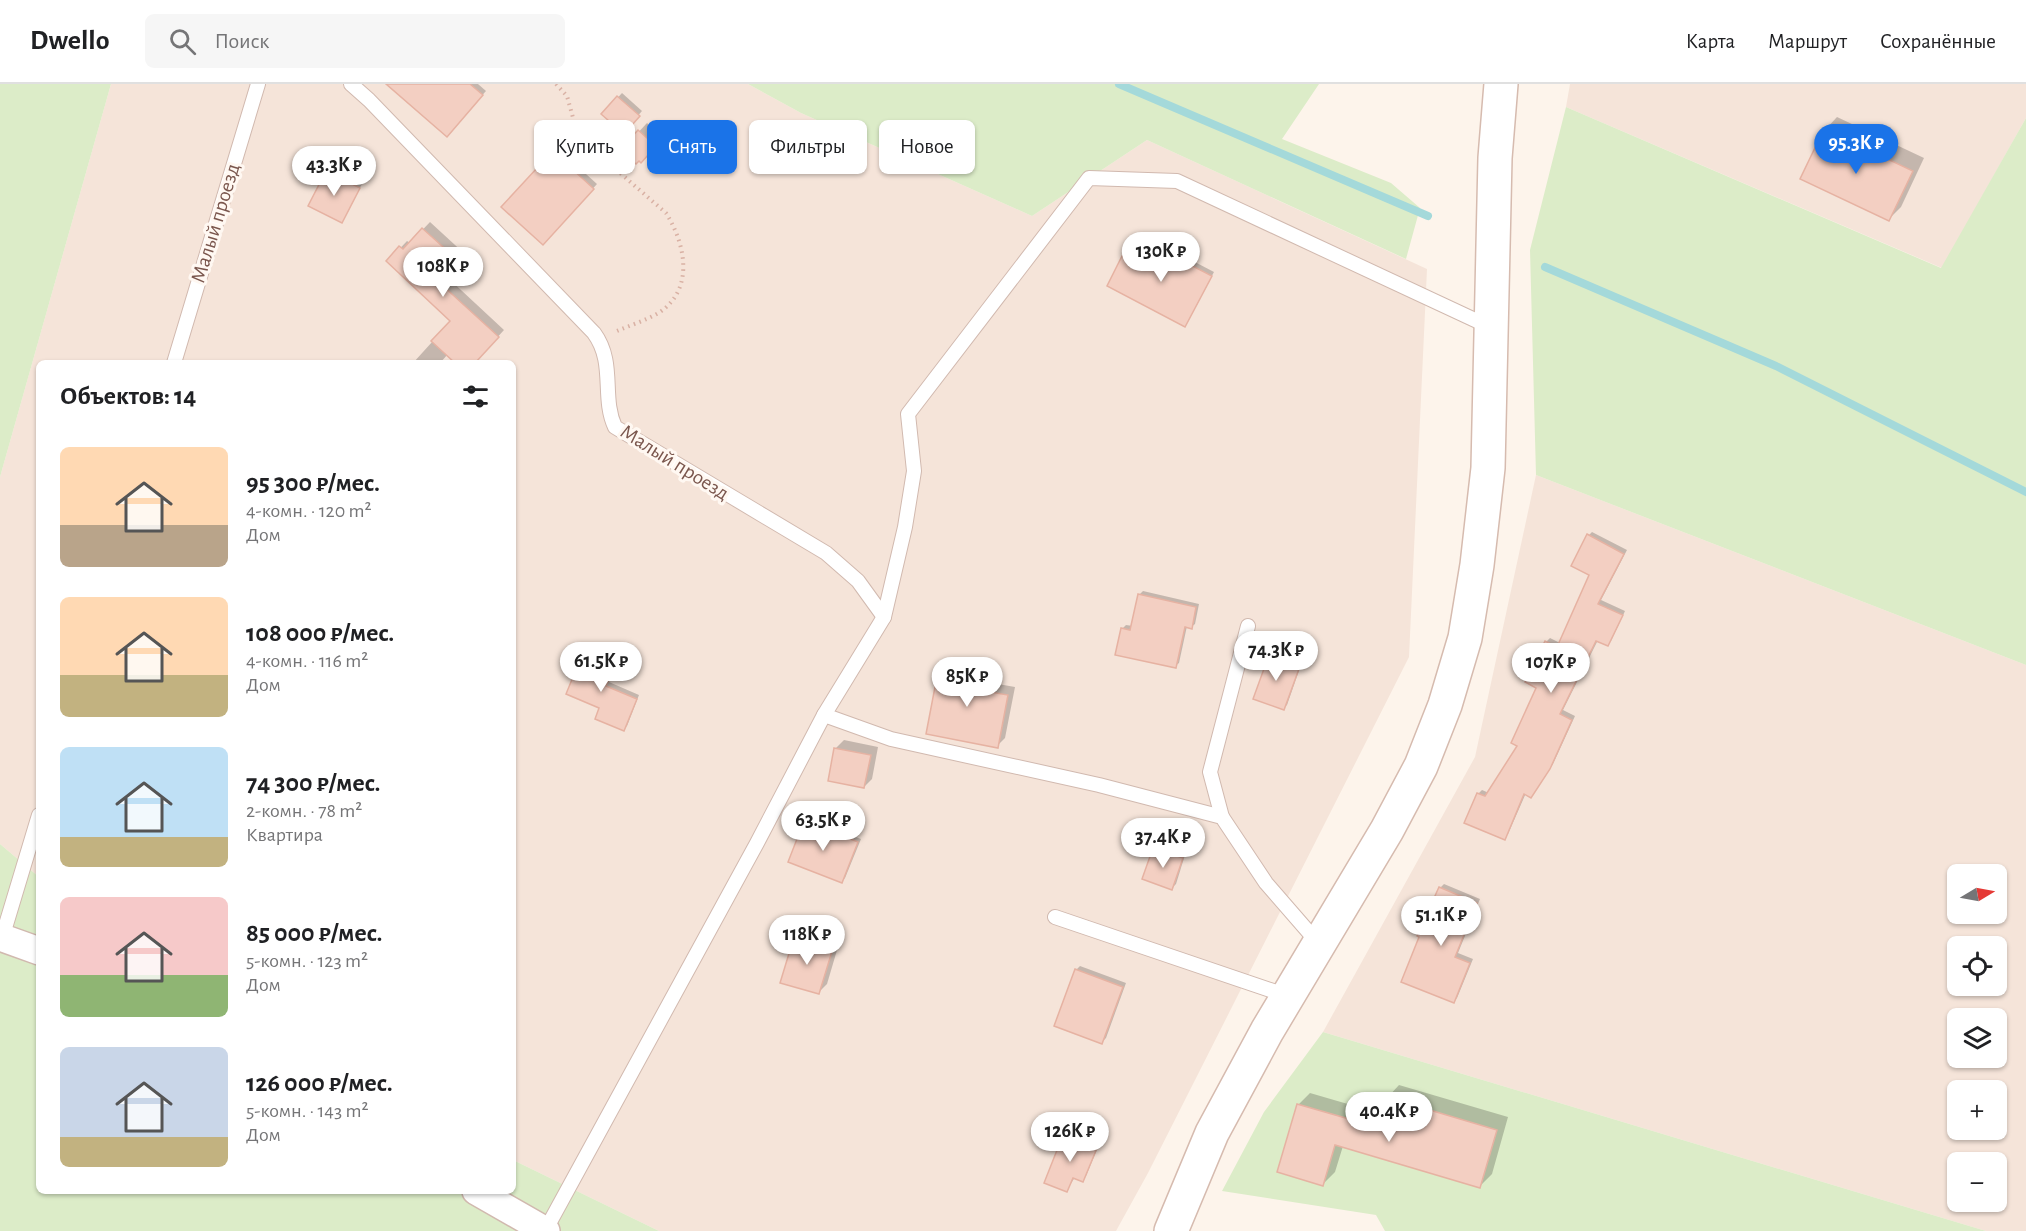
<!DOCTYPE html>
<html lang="ru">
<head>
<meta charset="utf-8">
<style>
  :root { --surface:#fff; --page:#f6f6f6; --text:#202124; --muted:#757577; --line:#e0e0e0; --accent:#1a73e8 }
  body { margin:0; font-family:"Alegreya Sans",sans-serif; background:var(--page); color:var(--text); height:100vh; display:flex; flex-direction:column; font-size:22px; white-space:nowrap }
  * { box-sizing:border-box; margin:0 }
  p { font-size:20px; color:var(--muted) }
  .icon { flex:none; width:33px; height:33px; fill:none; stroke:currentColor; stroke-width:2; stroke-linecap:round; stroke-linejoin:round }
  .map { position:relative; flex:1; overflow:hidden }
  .drawer { position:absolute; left:36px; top:276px; width:480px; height:834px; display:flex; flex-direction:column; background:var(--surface); border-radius:9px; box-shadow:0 2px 4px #0004 }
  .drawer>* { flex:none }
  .banner { position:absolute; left:534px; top:36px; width:570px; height:54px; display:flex; gap:12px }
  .needle { width:39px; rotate:80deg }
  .buttons { position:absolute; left:1947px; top:780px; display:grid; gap:12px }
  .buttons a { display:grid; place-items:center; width:60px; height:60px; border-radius:9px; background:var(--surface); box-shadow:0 2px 4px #0004; font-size:30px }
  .price { position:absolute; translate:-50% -51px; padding:0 14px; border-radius:21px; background:#fff; color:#222; font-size:20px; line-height:39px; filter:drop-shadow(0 2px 3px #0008) }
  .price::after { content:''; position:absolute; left:50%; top:36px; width:18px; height:14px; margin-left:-9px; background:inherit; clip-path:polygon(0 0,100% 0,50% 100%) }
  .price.current { background:var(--accent); color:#fff }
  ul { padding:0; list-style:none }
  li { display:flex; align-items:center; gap:18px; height:150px; padding:0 24px }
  li span { display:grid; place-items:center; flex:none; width:168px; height:120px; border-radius:9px; color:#555 }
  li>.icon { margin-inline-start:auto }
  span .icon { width:72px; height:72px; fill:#fffc; stroke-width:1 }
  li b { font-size:26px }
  h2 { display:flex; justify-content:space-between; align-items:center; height:72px; padding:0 24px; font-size:26px }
  .chip { padding:0 21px; border-radius:9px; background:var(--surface); box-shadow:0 2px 4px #0004; font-size:21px; line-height:54px }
  .chip.current { background:var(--accent); color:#fff }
  header { display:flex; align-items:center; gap:36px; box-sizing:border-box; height:84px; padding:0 30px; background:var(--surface); border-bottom:2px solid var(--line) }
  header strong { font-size:28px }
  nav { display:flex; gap:33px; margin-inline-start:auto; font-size:21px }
  .search { width:420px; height:54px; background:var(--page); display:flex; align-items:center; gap:15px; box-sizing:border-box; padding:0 21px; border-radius:9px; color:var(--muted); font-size:22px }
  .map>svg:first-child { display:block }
  .residential { fill:#f5e4d9; fill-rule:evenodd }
  .green { fill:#dcecc8 }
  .shadow { fill:#0003 }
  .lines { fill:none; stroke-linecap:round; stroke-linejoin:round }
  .stream { stroke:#a4d9da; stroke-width:8 }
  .building { fill:#f3cfc2; stroke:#e6b2a2; stroke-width:1.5 }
  .service-casing { stroke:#d1b9af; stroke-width:16 }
  .minor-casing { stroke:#d1b9af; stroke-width:30 }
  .secondary-casing { stroke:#d6bbaf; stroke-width:36 }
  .path { stroke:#d9b1a4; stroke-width:4; stroke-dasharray:1.5 4.5; stroke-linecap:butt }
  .service { stroke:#fff; stroke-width:14 }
  .minor { stroke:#fff; stroke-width:27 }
  .secondary { stroke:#fff; stroke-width:33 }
  .labels { text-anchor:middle; stroke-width:6; stroke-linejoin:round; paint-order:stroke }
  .street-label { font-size:21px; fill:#7a564d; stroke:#fff8f2 }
</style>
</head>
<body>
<header>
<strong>Dwello</strong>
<div class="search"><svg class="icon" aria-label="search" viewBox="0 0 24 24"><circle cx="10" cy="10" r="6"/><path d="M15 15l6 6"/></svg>Поиск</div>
<nav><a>Карта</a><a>Маршрут</a><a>Сохранённые</a></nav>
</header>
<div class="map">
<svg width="2026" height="1147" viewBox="0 0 2026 1147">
  <rect width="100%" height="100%" fill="#fdf4eb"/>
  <!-- residential -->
  <g class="residential">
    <polygon points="111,0 748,0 801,29 1032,132 1147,56 1427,185 1409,573 1148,1089 1116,1147 659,1147 513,1076 513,279 39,279 39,793 0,760 0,393"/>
    <polygon points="1570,0 2026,0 2026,34 1942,184 1566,23"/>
    <path d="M1536 391 2026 581V1147H1986L1323 948 1475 673ZM1958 790H1996V830H1958ZM1958 862H1996V902H1958ZM1958 934H1996V974H1958ZM1958 1006H1996V1046H1958ZM1958 1078H1996V1118H1958Z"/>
  </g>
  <!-- green -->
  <g class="green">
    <polygon points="0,0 111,0 0,393"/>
    <polygon points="748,0 1319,0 1282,55 1391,99 1420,124 1406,175 1147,56 1032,132 801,29"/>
    <polygon points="1566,23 1941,184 2026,34 2026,581 1536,391 1530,166"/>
    <polygon points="0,760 39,793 39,1107 513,1107 513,1076 659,1147 0,1147"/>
    <polygon points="1323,948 1986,1147 1385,1147 1376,1131 1222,1107 1264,1028"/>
  </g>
  <!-- shadow -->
  <g class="shadow">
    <polygon points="396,0 478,0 486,7 450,47"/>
    <polygon points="622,9 642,27 627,44 603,30"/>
    <polygon points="1837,33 1924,74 1901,123 1889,135 1825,46"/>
    <polygon points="647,39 663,53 649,69 622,66"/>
    <polygon points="555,67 561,73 564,70 597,100 543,159 503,123"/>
    <polygon points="331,84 362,100 342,137 310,121"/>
    <polygon points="430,138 467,172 447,193 504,246 474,279 457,279 448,270 440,279 413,279 452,236 388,177 407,157 410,159"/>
    <polygon points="1149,154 1214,188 1185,242 1124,173 1127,170 1137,175"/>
    <polygon points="1592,448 1627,466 1601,516 1625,527 1611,557 1608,560 1598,556 1563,626 1575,632 1553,680 1534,709 1526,709 1508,750 1504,754 1478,710 1482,706 1489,709 1519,661 1538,603 1546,558 1550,554 1560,559 1591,491 1589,451"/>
    <polygon points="1143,507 1199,520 1195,540 1191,543 1187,542 1179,579 1175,582 1122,545 1126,541 1133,542 1139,511"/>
    <polygon points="587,568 616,581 609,598 639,611 627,642 623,645 601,623 583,572"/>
    <polygon points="1274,568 1302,578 1287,621 1283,624 1255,614 1271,572"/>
    <polygon points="949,575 1000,585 998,600 1015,603 1005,654 997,662 941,583"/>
    <polygon points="844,656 878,663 872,695 864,703 836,664"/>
    <polygon points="809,735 861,755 845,794 842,797 805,738"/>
    <polygon points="1158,762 1185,771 1176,800 1172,804 1154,765"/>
    <polygon points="1444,800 1480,815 1458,869 1473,875 1457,914 1454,917 1421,852 1419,851 1440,804"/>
    <polygon points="803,846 840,856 827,900 819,908 795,854"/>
    <polygon points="1080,882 1126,899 1106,954 1102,958 1076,886"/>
    <polygon points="1399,1001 1508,1033 1492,1090 1480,1102 1343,1062 1335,1088 1323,1100 1298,1021 1310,1009 1382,1030 1387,1014"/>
    <polygon points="1068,1048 1099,1061 1086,1092 1083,1096 1075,1093 1067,1106 1064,1052"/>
  </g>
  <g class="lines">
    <!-- stream -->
    <g class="stream">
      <polyline points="1119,0 1428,132"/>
      <polyline points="1545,183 1776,282 2026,408"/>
    </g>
  </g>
  <!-- building -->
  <g class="building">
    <polygon points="386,0 470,0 483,11 447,53"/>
    <polygon points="617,12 640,32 624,50 601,30"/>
    <polygon points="1824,45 1913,87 1889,137 1800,95"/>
    <polygon points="638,46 656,62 641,79 639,77 636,80 620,66"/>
    <polygon points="550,70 557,76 559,73 594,105 543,161 501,123"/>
    <polygon points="326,87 360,104 342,139 308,122"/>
    <polygon points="422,144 461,179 442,201 499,253 475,279 455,279 431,257 450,237 386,177 399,162 403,165"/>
    <polygon points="1144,157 1212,192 1185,243 1107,202 1122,172 1133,178"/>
    <polygon points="1587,450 1624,470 1598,520 1623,531 1608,562 1596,557 1560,630 1572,636 1550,685 1531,714 1524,710 1505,756 1464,739 1477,709 1485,712 1517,662 1511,659 1536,604 1525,598 1545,557 1557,563 1589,491 1571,482"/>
    <polygon points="1138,510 1196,523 1192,545 1185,543 1176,584 1115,571 1121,544 1130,546"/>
    <polygon points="582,571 614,584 606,602 637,615 624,647 595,635 599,624 566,610"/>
    <polygon points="1269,571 1300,582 1284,626 1253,615"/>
    <polygon points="939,582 993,593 990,608 1008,611 998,664 926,650"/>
    <polygon points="834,664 871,671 864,704 828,697"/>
    <polygon points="804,737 858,758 842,799 788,778"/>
    <polygon points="1153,764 1183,774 1172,806 1142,795"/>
    <polygon points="1439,803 1477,819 1455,873 1470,879 1454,919 1401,898 1419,853 1417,852"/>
    <polygon points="794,853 833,864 819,910 780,899"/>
    <polygon points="1075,885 1123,903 1102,960 1054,942"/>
    <polygon points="1386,1013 1497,1046 1480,1104 1335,1061 1323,1102 1277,1088 1297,1020 1377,1043"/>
    <polygon points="1063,1051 1097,1064 1083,1098 1073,1094 1067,1108 1044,1099"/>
  </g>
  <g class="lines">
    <defs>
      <g id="service">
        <path d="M351 0 369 16 594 249C616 279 601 313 615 343L826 469 858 497 884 533"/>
        <polyline points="174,279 258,0"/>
        <polyline points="824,631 891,655 1099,701 1222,733 1266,799 1319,860"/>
        <polyline points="1222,733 1210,688 1248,542"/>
        <polyline points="1055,833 1288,912"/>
        <polyline points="2,854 39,731"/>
        <polyline points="545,1147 757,759 824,631 884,533 905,443 914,387 908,330 1089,94 1177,97 1490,243"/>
      </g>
      <g id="minor">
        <polyline points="0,853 39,867"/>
        <polyline points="476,1107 546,1147"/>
      </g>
      <polyline id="secondary" points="1171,1147 1212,1049 1267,947 1387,746 1421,682 1445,621 1465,554 1477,481 1488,384 1495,74 1501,0"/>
    </defs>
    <!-- service casing -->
    <use href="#service" class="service-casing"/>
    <!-- minor casing -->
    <use href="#minor" class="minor-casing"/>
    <!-- secondary casing -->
    <use href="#secondary" class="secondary-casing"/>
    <!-- path -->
    <path class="path" d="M556 0 567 12 577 48 581 55 666 129C685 159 695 204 660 228 647 236 631 241 617 247"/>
    <!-- service -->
    <use href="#service" class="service"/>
    <!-- minor -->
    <use href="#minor" class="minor"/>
    <!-- secondary -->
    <use href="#secondary" class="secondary"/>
  </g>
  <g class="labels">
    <!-- street labels -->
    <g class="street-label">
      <text transform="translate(215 139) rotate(-73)" y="7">Малый проезд</text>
      <text transform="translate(675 378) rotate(32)" y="7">Малый проезд</text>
    </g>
  </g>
</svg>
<div class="buttons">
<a><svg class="needle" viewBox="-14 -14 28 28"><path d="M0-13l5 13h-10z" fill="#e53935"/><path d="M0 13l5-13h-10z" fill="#757577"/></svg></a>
<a><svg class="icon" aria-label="locate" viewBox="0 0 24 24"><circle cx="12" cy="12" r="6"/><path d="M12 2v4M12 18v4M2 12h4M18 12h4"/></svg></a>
<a><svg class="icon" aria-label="layers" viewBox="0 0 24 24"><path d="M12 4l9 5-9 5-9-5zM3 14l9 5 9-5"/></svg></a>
<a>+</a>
<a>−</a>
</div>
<b class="price current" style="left:1856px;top:91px">95.3K ₽</b>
<b class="price" style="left:334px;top:113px">43.3K ₽</b>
<b class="price" style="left:1161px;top:199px">130K ₽</b>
<b class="price" style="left:443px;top:214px">108K ₽</b>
<b class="price" style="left:1276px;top:598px">74.3K ₽</b>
<b class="price" style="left:601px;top:609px">61.5K ₽</b>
<b class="price" style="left:1551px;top:610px">107K ₽</b>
<b class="price" style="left:967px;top:624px">85K ₽</b>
<b class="price" style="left:823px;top:768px">63.5K ₽</b>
<b class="price" style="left:1163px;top:785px">37.4K ₽</b>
<b class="price" style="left:1441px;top:863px">51.1K ₽</b>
<b class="price" style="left:807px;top:882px">118K ₽</b>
<b class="price" style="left:1389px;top:1059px">40.4K ₽</b>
<b class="price" style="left:1070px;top:1079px">126K ₽</b>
<div class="banner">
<a class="chip">Купить</a>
<a class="chip current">Снять</a>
<a class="chip">Фильтры</a>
<a class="chip">Новое</a>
</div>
<section class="drawer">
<h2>Объектов: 14<svg class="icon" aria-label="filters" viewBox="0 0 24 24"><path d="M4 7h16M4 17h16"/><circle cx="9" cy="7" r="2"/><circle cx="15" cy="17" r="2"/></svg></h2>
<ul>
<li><span style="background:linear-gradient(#ffd9b3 65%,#b9a48a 0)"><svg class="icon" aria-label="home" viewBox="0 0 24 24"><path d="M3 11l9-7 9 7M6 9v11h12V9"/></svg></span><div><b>95 300 ₽/мес.</b><p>4-комн. · 120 m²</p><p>Дом</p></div></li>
<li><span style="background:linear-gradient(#ffd9b3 65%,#c2b280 0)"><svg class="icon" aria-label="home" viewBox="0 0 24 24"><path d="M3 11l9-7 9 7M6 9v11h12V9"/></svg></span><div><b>108 000 ₽/мес.</b><p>4-комн. · 116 m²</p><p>Дом</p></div></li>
<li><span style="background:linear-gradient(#bfe0f5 75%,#c2b280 0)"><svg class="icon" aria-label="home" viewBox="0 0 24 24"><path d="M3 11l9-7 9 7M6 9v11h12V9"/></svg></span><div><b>74 300 ₽/мес.</b><p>2-комн. · 78 m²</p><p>Квартира</p></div></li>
<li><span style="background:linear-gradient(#f6c9c9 65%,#8fb573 0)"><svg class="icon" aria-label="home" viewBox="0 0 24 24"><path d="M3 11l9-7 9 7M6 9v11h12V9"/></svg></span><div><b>85 000 ₽/мес.</b><p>5-комн. · 123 m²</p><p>Дом</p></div></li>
<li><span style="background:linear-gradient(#c9d6e8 75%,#c2b280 0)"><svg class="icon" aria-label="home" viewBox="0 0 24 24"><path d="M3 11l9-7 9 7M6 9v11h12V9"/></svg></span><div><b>126 000 ₽/мес.</b><p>5-комн. · 143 m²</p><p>Дом</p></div></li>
</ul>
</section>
</div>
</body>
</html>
